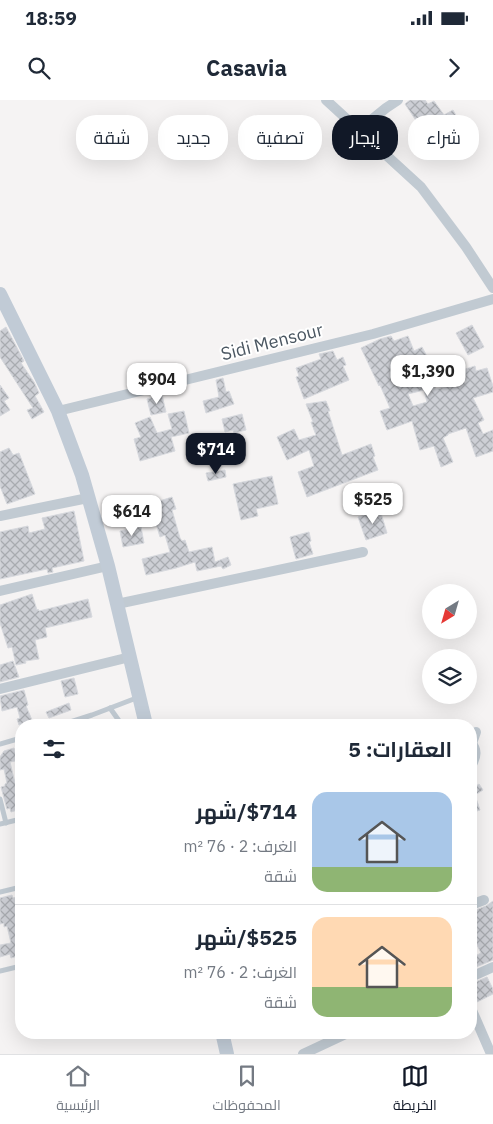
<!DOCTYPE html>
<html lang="ar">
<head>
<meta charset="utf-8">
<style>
  :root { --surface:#fff; --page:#f2f2f3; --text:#1f2937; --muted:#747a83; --line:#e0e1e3; --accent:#111827 }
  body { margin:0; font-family:"IBM Plex Sans",Cairo,sans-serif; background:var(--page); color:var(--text); direction:rtl; height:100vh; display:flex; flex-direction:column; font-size:19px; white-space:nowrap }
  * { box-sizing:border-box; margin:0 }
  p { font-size:16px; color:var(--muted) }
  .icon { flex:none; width:28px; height:28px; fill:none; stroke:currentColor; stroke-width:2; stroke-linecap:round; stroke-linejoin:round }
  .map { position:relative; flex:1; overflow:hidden; direction:ltr }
  .side { position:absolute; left:15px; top:619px; width:462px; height:320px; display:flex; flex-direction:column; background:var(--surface); border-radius:20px; box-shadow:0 5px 20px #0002; direction:rtl }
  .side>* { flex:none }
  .hud { position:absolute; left:15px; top:15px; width:464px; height:45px; direction:rtl; display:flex; gap:10px }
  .needle { width:32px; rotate:217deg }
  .buttons { position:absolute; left:422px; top:484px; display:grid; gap:10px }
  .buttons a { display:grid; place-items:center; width:55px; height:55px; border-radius:50%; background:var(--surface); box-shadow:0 5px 20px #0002; font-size:25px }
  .price { position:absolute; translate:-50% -42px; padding:0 11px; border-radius:10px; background:#fff; color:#222; font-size:16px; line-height:32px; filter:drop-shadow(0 1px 2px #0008) }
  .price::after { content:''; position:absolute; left:50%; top:30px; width:15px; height:11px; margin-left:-8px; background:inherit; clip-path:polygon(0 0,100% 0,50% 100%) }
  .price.selected { background:var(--accent); color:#fff }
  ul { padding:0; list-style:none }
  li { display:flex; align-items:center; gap:15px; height:125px; padding:0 25px }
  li+li { border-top:1px solid var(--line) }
  li span { display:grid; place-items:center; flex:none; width:140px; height:100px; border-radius:15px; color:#555 }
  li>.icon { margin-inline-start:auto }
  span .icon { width:60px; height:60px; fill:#fffc; stroke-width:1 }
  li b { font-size:21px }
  h2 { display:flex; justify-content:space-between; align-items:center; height:60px; padding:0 25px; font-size:21px }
  .pill { padding:0 18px; border-radius:20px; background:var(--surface); box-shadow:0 5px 20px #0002; font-size:18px; line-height:45px }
  .pill.selected { background:var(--accent); color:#fff }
  .status { display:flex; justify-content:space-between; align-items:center; height:35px; padding:0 25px; background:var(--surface); direction:ltr }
  .status svg { height:14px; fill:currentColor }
  header { display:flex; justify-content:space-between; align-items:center; height:65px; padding:0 25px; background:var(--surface); font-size:22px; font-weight:700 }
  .dock { display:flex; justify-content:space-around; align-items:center; height:70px; border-top:1px solid var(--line); background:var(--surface); font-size:14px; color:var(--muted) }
  .dock a { display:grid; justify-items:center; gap:2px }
  .dock .selected { color:var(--accent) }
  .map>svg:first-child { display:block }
  .building { fill:url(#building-cross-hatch); stroke:#d7d9de; fill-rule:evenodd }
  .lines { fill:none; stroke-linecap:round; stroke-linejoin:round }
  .service { stroke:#c1cad2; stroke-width:5 }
  .minor { stroke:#c1cad2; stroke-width:10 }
  .secondary { stroke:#c1cbd6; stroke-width:14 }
  .labels { text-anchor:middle; stroke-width:4; stroke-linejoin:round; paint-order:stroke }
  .street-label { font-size:18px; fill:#4a5661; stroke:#fff }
</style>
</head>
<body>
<div class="status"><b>18:59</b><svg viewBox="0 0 49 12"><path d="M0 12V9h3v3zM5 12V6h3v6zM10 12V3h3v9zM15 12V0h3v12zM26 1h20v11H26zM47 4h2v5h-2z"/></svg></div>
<header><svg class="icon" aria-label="forward" viewBox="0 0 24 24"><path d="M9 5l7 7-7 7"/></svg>Casavia<svg class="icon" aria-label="search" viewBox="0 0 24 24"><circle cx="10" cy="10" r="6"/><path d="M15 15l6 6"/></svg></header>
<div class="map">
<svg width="493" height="954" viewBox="0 0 493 954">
  <defs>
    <pattern id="building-cross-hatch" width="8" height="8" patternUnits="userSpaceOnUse" patternTransform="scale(1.25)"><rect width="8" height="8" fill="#cdcfd5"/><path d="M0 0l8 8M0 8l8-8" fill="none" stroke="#a8abb0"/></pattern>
  </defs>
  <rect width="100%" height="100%" fill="#f5f3f3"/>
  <!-- building -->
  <g class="building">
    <polygon points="410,0 425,0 428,4 434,1 444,15 453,10 463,28 435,44 424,26 421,28 405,4"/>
    <polygon points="472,225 484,247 468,255 456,233"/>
    <polygon points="6,227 24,261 21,263 34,282 39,293 35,296 44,312 32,319 27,310 33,308 0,257 0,231"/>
    <path d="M391 236 394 241 408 236 414 251 422 247 431 264 429 265 432 275 431 276 432 279H433L436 289 466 282 462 270 475 266 476 271 487 268 493 286V292L473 298 484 320 478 323 483 334 493 330V351L476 357 466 328 448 334V335L443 338 453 362 441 367 434 346 420 350 412 321 387 330 380 311 390 308 380 285 379 286 361 248 380 239ZM424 290 427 302 413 306 408 294Z"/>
    <polygon points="333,251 337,260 343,257 346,265 343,266 349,280 304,299 296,277 299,276 296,268 321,259 319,254"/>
    <polygon points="223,278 226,292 229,291 234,304 206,313 203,301 219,297 216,280"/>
    <polygon points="0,285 9,298 4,301 10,310 0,316"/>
    <polygon points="162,295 166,312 151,315 147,299"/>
    <polygon points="326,301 330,311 328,311 342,355 371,344 375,356 373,357 378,370 307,397 298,372 314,366 309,350 287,360 277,337 294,329 299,340 316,335 311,322 313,322 306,304"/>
    <polygon points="184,311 189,333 171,337 175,351 140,361 134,339 141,337 135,323 150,317 157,333 172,329 168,314"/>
    <polygon points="242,314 246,330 234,333 233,330 225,332 222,319"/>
    <polygon points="9,348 13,355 19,353 35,394 7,404 0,386 0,352"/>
    <polygon points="225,370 226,377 208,381 206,373"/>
    <polygon points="272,376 278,404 256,409 258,416 241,420 233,384"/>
    <polygon points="172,397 176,409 172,410 180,438 182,441 185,440 189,452 212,447 215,462 228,457 231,465 223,469 221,466 197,471 195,462 176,468 146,475 142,459 170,452 165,435 160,437 150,404"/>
    <polygon points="380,410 387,433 366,440 358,417"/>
    <polygon points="74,411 84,461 52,468 53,472 48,473 47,469 0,479 0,432 28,426 29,433 45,429 42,418"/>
    <polygon points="141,427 144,443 123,447 120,431"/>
    <polygon points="309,432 311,441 309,442 313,454 296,459 290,437"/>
    <polygon points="32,494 37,510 38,509 39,511 88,499 92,517 45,528 47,537 35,540 39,559 25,561 26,563 16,565 12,547 8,548 0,523 0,505"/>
    <polygon points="13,561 19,577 0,582 0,565"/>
    <polygon points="74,578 78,594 65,597 61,581"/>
    <polygon points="24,590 28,605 26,606 32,620 19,625 17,619 20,618 17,607 2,611 0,596"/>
    <polygon points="69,603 71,610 49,618 46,612"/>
    <polygon points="14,648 15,652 21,651 21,660 10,662 15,683 17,683 18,687 21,686 21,709 11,712 10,708 7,709 1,687 5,686 5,684 7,683 4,669 0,670 0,657 4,651"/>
    <polygon points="479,684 483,690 475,695 480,710 471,713 471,686 473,688"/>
    <polygon points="12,795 13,798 16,797 21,818 17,820 21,838 21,855 11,858 10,854 0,857 0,845 11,843 7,826 4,827 4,823 0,824 0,798"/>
    <polygon points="493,801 493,860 471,869 471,858 481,853 471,833 471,812 486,806"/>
    <polygon points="487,877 493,889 493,894 475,903 471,895 471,884"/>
  </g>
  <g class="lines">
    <!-- service -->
    <g class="service">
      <polyline points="110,608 122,625"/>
      <polyline points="61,625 92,615 139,597"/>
      <polyline points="0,644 21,638"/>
      <polyline points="0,699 6,723"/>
      <polyline points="0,724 21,719"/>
      <polyline points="0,792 21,787"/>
      <polyline points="0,871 21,866"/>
    </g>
    <!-- minor -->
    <g class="minor">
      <polyline points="326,0 421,87 466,147 493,188"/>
      <polyline points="359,30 386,8 398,0"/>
      <polyline points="58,311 373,234 493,199"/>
      <polyline points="0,416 88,398"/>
      <polyline points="0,491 108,466"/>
      <polyline points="117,504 363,452"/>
      <polyline points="0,589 130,557"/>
      <path d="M471 643C478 650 476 658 471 666"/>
      <polyline points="472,643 476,632"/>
      <polyline points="471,805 484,800"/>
      <polyline points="471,877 493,867"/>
      <polyline points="471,908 491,954"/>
      <polyline points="303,954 350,932"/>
    </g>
    <!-- secondary -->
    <g class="secondary">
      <polyline points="0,194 58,311 82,375 108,466 146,625"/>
      <polyline points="222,932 227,954"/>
    </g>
  </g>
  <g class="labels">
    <!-- street labels -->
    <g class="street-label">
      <text transform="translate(272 242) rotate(-14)" y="6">Sidi Mensour</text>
    </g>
  </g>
</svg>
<div class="buttons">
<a><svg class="needle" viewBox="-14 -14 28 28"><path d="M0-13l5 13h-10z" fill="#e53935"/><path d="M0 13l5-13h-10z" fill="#747a83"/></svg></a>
<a><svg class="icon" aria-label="layers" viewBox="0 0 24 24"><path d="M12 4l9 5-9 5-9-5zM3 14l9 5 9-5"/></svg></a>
</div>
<b class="price" style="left:428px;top:297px">$1,390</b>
<b class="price" style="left:157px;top:305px">$904</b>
<b class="price selected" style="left:216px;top:375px">$714</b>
<b class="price" style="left:373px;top:425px">$525</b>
<b class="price" style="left:132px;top:437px">$614</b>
<div class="hud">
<a class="pill">شراء</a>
<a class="pill selected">إيجار</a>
<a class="pill">تصفية</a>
<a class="pill">جديد</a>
<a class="pill">شقة</a>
</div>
<section class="side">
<h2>العقارات: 5<svg class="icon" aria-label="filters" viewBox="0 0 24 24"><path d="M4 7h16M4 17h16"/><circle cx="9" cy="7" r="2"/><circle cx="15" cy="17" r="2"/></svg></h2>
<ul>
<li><span style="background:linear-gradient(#a9c7e8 75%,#8fb573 0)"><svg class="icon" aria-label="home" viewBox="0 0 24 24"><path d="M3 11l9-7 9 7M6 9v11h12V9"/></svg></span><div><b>$714/شهر</b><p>الغرف: 2 · 76 m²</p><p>شقة</p></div></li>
<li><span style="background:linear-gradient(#ffd9b3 70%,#8fb573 0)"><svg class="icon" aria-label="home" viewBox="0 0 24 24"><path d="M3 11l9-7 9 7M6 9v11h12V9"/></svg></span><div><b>$525/شهر</b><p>الغرف: 2 · 76 m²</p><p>شقة</p></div></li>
</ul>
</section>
</div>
<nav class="dock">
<a class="selected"><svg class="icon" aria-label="map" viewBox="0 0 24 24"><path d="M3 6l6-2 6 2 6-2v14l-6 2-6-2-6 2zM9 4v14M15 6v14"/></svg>الخريطة</a>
<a><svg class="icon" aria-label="saved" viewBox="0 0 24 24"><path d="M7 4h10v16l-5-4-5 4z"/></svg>المحفوظات</a>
<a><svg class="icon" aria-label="home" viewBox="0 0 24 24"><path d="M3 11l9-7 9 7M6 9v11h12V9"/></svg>الرئيسية</a>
</nav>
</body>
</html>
